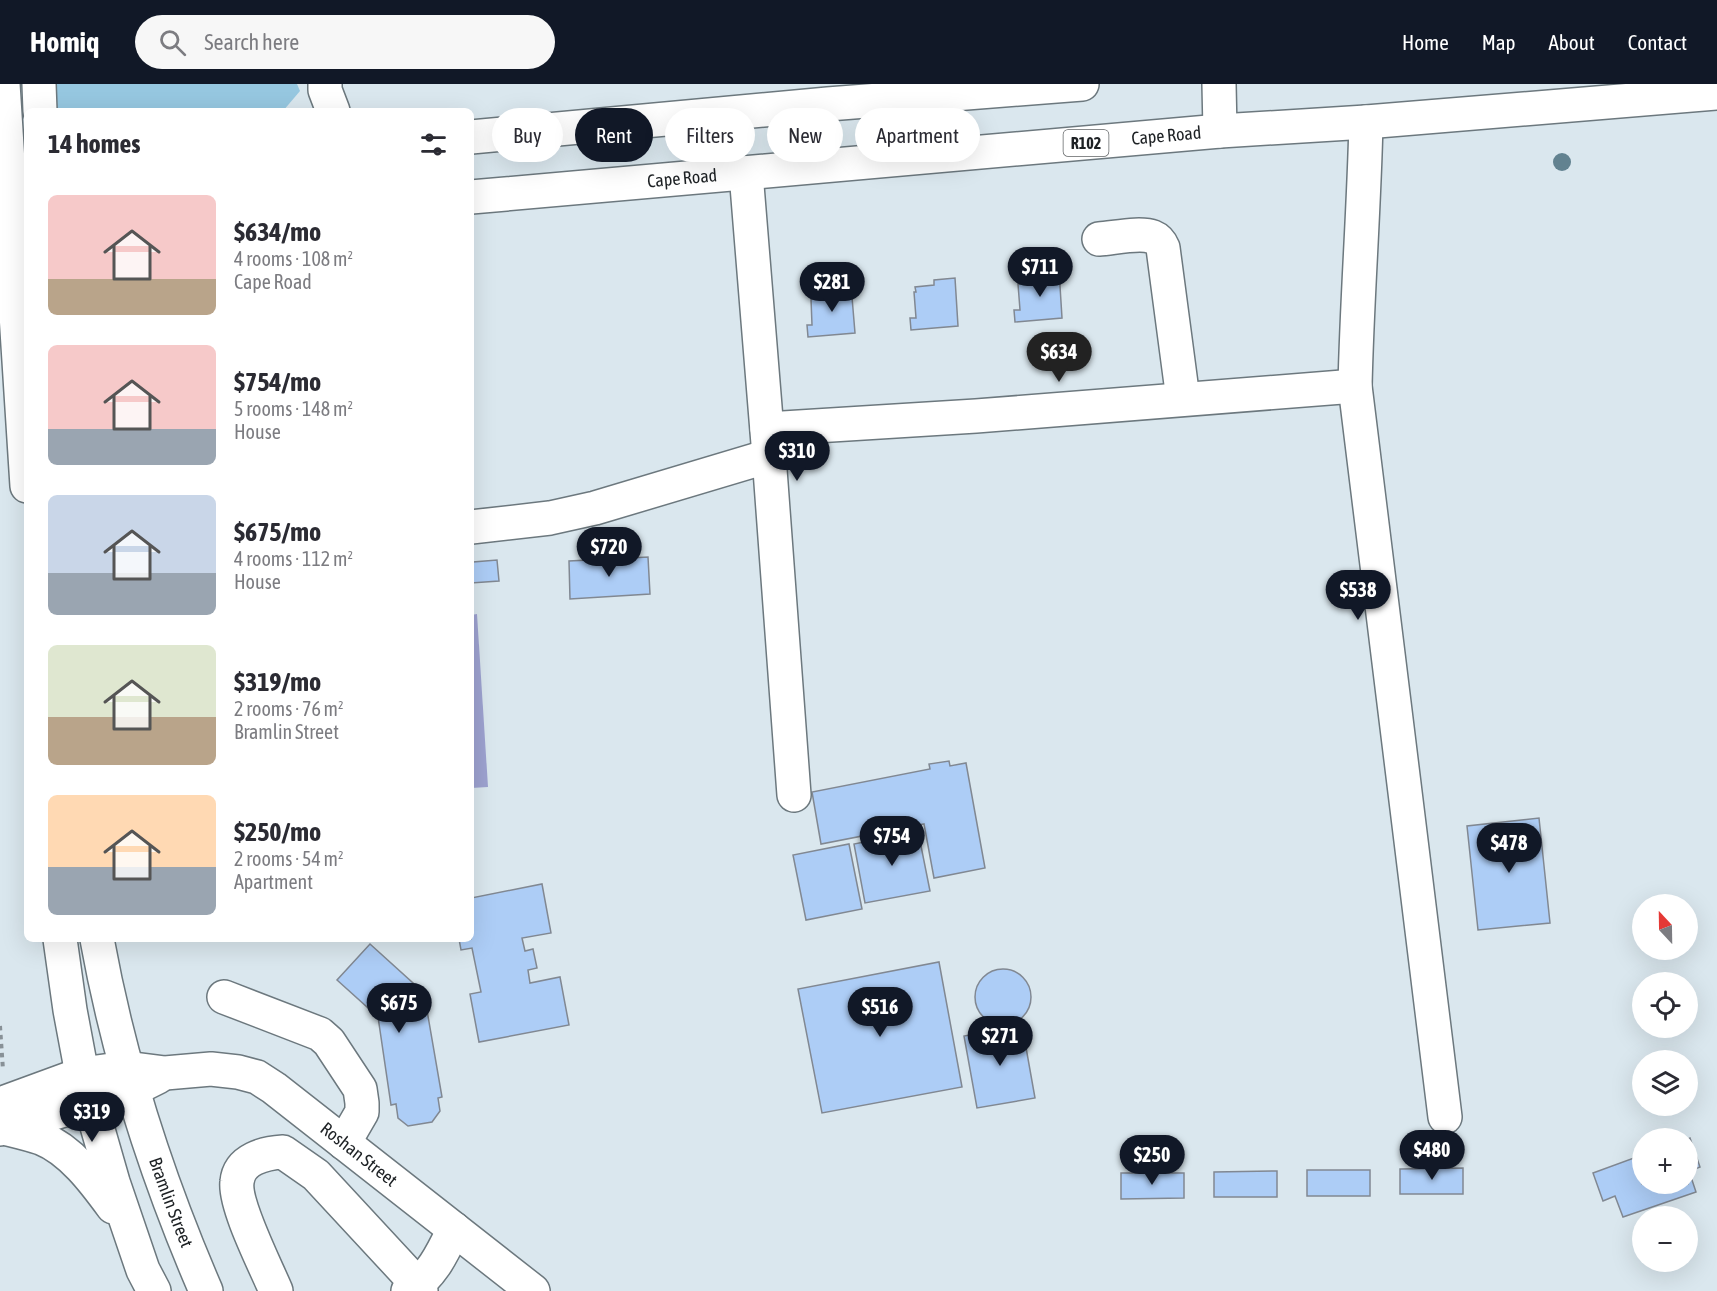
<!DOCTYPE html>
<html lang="en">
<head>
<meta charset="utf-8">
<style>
  :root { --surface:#fff; --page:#f7f7f7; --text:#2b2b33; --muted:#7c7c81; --accent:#111827 }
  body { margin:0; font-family:"Asap Condensed",sans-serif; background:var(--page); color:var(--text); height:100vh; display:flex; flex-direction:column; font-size:22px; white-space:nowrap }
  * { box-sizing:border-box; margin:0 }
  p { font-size:20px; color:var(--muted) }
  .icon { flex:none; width:33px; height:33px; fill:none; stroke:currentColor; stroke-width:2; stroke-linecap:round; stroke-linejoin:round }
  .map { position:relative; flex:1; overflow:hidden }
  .drawer { position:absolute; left:24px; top:24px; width:450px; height:834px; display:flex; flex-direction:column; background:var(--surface); border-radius:9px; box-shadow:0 6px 24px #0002 }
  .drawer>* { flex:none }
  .hud { position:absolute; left:492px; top:24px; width:570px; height:54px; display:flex; gap:12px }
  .needle { width:39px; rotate:338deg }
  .buttons { position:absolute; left:1632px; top:810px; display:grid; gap:12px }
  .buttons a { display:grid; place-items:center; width:66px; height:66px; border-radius:50%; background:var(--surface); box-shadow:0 6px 24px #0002; font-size:30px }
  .price { position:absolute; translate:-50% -51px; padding:0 14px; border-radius:21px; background:var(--accent); color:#fff; font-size:20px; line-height:39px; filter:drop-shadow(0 2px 3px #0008) }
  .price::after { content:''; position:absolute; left:50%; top:36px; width:18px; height:14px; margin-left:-9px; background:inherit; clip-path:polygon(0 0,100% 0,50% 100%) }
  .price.active { background:#222; color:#fff }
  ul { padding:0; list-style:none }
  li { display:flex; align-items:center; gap:18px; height:150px; padding:0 24px }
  li span { display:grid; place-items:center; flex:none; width:168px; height:120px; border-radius:9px; color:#555 }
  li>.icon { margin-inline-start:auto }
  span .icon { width:72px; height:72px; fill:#fffc; stroke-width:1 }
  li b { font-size:26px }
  h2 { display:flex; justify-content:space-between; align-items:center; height:72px; padding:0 24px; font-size:26px }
  .chip { padding:0 21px; border-radius:27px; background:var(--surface); box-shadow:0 6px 24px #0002; font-size:21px; line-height:54px }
  .chip.active { background:var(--accent); color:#fff }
  header { display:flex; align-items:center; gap:36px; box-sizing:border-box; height:84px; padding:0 30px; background:var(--accent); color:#fff }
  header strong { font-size:28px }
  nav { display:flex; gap:33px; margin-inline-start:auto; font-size:21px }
  .search { width:420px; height:54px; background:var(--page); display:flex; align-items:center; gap:15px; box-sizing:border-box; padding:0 21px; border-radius:33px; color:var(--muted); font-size:22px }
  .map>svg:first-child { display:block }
  .green { fill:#96c7e0 }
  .water { fill:#9da2d0 }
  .building { fill:#adcdf6; stroke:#818892; stroke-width:1.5 }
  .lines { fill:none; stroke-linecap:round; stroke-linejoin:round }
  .minor-casing { stroke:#6c787e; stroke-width:36 }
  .major-casing { stroke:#6c787e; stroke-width:36 }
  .path { stroke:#889197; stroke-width:4; stroke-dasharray:4.5 4.5; stroke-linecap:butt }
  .minor { stroke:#fff; stroke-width:33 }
  .major { stroke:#fff; stroke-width:33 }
  .tree { fill:#628290 }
  .labels { text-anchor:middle; stroke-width:6; stroke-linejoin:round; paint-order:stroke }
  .shield { fill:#fff; stroke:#616466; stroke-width:1.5 }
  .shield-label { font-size:16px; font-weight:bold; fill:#1d2124 }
  .street-label { font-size:18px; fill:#1d2124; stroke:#fff }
</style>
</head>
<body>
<header>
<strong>Homiq</strong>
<div class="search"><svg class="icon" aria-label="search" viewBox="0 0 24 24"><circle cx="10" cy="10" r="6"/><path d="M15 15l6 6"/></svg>Search here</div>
<nav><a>Home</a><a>Map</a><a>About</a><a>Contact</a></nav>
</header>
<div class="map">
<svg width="1717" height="1207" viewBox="0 0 1717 1207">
  <rect width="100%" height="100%" fill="#dae7ee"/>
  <!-- green -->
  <polygon class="green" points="53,0 297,0 300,7 283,27 55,27"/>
  <!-- water -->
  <polygon class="water" points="477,530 488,703 471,704 471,531"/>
  <!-- building -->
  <g class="building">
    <polygon points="1059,186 1062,234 1015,238 1014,226 1020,226 1018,200 1020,200 1020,194 1039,193 1038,187"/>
    <polygon points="955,194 958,242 911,246 910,234 916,234 914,208 916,208 915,203 934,201 934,196"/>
    <polygon points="851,201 855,249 808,253 807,241 812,241 811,215 812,215 812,210 831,208 830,203"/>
    <polygon points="648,473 650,510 570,515 569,477"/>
    <polygon points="497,476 499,497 471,499 471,483 473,483 473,478"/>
    <polygon points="949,677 950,682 966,679 985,784 934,794 924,740 821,760 812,708 930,685 929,680"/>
    <polygon points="1539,734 1550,839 1478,846 1467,742"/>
    <polygon points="918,747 930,807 865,819 854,760"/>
    <polygon points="849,760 862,825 806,836 793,771"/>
    <polygon points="542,800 551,849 522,854 525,867 533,865 537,884 528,886 530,899 560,893 569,941 479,958 470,910 481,908 472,864 461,866 459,855 471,855 471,814"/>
    <polygon points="370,860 424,909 442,1013 438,1014 440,1027 432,1038 408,1042 398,1034 396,1020 391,1021 378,933 337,896"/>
    <polygon points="939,878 962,1003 822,1029 798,905"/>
    <circle cx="1003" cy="913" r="28"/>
    <polygon points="1022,941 1035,1014 977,1024 964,952"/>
    <polygon points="1690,1054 1700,1083 1689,1087 1696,1108 1623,1133 1615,1112 1603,1117 1593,1089 1642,1071 1642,1100 1688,1100 1688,1055"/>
    <polygon points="1463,1084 1463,1110 1400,1110 1400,1085"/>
    <rect x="1307" y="1086" width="63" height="26"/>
    <polygon points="1277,1087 1277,1113 1214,1113 1214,1088"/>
    <polygon points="1121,1089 1184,1089 1184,1114 1121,1115"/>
  </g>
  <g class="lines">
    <defs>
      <g id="minor">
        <polyline points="3,0 9,93"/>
        <polyline points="39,0 40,27"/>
        <polyline points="325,0 325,6 333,27"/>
        <polyline points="1219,0 1220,47"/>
        <path d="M1366 38C1364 126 1357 214 1355 302L1445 1033"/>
        <polyline points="746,89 769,372 794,711"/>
        <path d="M1099 155C1114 154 1140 148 1153 153 1158 155 1161 159 1163 164L1183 315"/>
        <polyline points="767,345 976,332 1355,302"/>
        <polyline points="471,443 550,434 595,424 769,372"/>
        <polyline points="224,913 320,950 329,958 360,1005 362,1019 362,1028 344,1059"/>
        <path id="s1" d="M0 1020 82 990 126 984 165 989 211 985 238 988 257 993 274 1004 533 1207"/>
        <polyline points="0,1045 132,1006 158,993"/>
        <path d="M276 1207C266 1183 234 1121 237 1098 239 1075 265 1069 283 1068L316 1091 418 1201 421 1207"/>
        <path d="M408 1207C432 1192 442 1170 454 1145"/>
      </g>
      <g id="major">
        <polyline points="471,53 828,20 1082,0"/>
        <polyline points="9,93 11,152 27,402"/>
        <path id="s2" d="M471 113 1220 47 1366 38 1717 9"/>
        <polyline points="60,855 70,926 82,990 113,1098 143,1186 154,1207"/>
        <path id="s3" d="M97 855C119 976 157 1094 206 1207"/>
        <path d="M4 1044C16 1047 29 1050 41 1054 71 1066 94 1097 113 1123"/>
      </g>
    </defs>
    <!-- minor casing -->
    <use href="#minor" class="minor-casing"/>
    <!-- major casing -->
    <use href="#major" class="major-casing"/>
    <!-- path -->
    <polyline class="path" points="0,942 3,986"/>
    <!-- minor -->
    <use href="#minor" class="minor"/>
    <!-- major -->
    <use href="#major" class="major"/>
  </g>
  <!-- trees -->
  <circle class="tree" cx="1562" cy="78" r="9"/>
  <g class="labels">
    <!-- shield labels -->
    <rect class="shield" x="1063.5" y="46" width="45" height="26" rx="4.5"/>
    <g class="shield-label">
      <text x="1086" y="65">R102</text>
    </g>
    <!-- street labels -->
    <g class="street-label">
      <text dy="6" stroke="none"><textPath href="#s2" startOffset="698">Cape Road</textPath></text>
      <text dy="6" stroke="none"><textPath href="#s2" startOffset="212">Cape Road</textPath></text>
      <text dy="6" stroke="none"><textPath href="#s1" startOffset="392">Roshan Street</textPath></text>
      <text dy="6" stroke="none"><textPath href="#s3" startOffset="274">Bramlin Street</textPath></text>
    </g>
  </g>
</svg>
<div class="buttons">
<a><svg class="needle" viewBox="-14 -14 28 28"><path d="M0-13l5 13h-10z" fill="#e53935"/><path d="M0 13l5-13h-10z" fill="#7c7c81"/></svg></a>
<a><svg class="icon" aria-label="locate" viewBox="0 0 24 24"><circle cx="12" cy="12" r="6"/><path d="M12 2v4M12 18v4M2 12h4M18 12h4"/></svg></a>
<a><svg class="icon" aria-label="layers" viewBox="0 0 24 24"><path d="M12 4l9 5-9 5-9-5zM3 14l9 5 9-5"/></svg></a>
<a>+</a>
<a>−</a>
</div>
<b class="price" style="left:1040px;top:214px">$711</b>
<b class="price" style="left:832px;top:229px">$281</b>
<b class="price active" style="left:1059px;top:299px">$634</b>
<b class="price" style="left:797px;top:398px">$310</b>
<b class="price" style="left:609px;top:494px">$720</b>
<b class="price" style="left:1358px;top:537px">$538</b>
<b class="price" style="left:892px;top:783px">$754</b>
<b class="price" style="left:1509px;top:790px">$478</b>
<b class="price" style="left:399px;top:950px">$675</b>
<b class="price" style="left:880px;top:954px">$516</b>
<b class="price" style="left:1000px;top:983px">$271</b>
<b class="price" style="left:92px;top:1059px">$319</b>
<b class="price" style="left:1432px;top:1097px">$480</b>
<b class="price" style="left:1152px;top:1102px">$250</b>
<div class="hud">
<a class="chip">Buy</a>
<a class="chip active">Rent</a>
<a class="chip">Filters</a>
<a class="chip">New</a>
<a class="chip">Apartment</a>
</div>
<section class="drawer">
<h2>14 homes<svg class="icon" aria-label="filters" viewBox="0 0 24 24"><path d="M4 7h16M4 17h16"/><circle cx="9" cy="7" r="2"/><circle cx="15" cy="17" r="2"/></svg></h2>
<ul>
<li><span style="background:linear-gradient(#f6c9c9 70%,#b9a48a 0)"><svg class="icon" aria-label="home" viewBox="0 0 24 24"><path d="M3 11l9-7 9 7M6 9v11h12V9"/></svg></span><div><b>$634/mo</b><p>4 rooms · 108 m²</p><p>Cape Road</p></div></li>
<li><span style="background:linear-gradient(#f6c9c9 70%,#9aa5b1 0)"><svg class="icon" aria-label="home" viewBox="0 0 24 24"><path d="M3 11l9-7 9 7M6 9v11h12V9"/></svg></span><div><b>$754/mo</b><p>5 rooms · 148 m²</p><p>House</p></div></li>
<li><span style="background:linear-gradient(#c9d6e8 65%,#9aa5b1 0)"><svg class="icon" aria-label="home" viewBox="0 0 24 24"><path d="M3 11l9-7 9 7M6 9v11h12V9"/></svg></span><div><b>$675/mo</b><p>4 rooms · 112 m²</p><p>House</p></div></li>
<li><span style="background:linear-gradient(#dfe7d0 60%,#b9a48a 0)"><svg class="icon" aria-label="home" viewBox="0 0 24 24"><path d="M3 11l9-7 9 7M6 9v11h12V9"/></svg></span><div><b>$319/mo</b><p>2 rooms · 76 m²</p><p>Bramlin Street</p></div></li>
<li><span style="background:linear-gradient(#ffd9b3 60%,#9aa5b1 0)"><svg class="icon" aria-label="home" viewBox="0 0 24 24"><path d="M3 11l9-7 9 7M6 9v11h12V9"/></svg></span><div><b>$250/mo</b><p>2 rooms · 54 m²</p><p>Apartment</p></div></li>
</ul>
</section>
</div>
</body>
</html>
